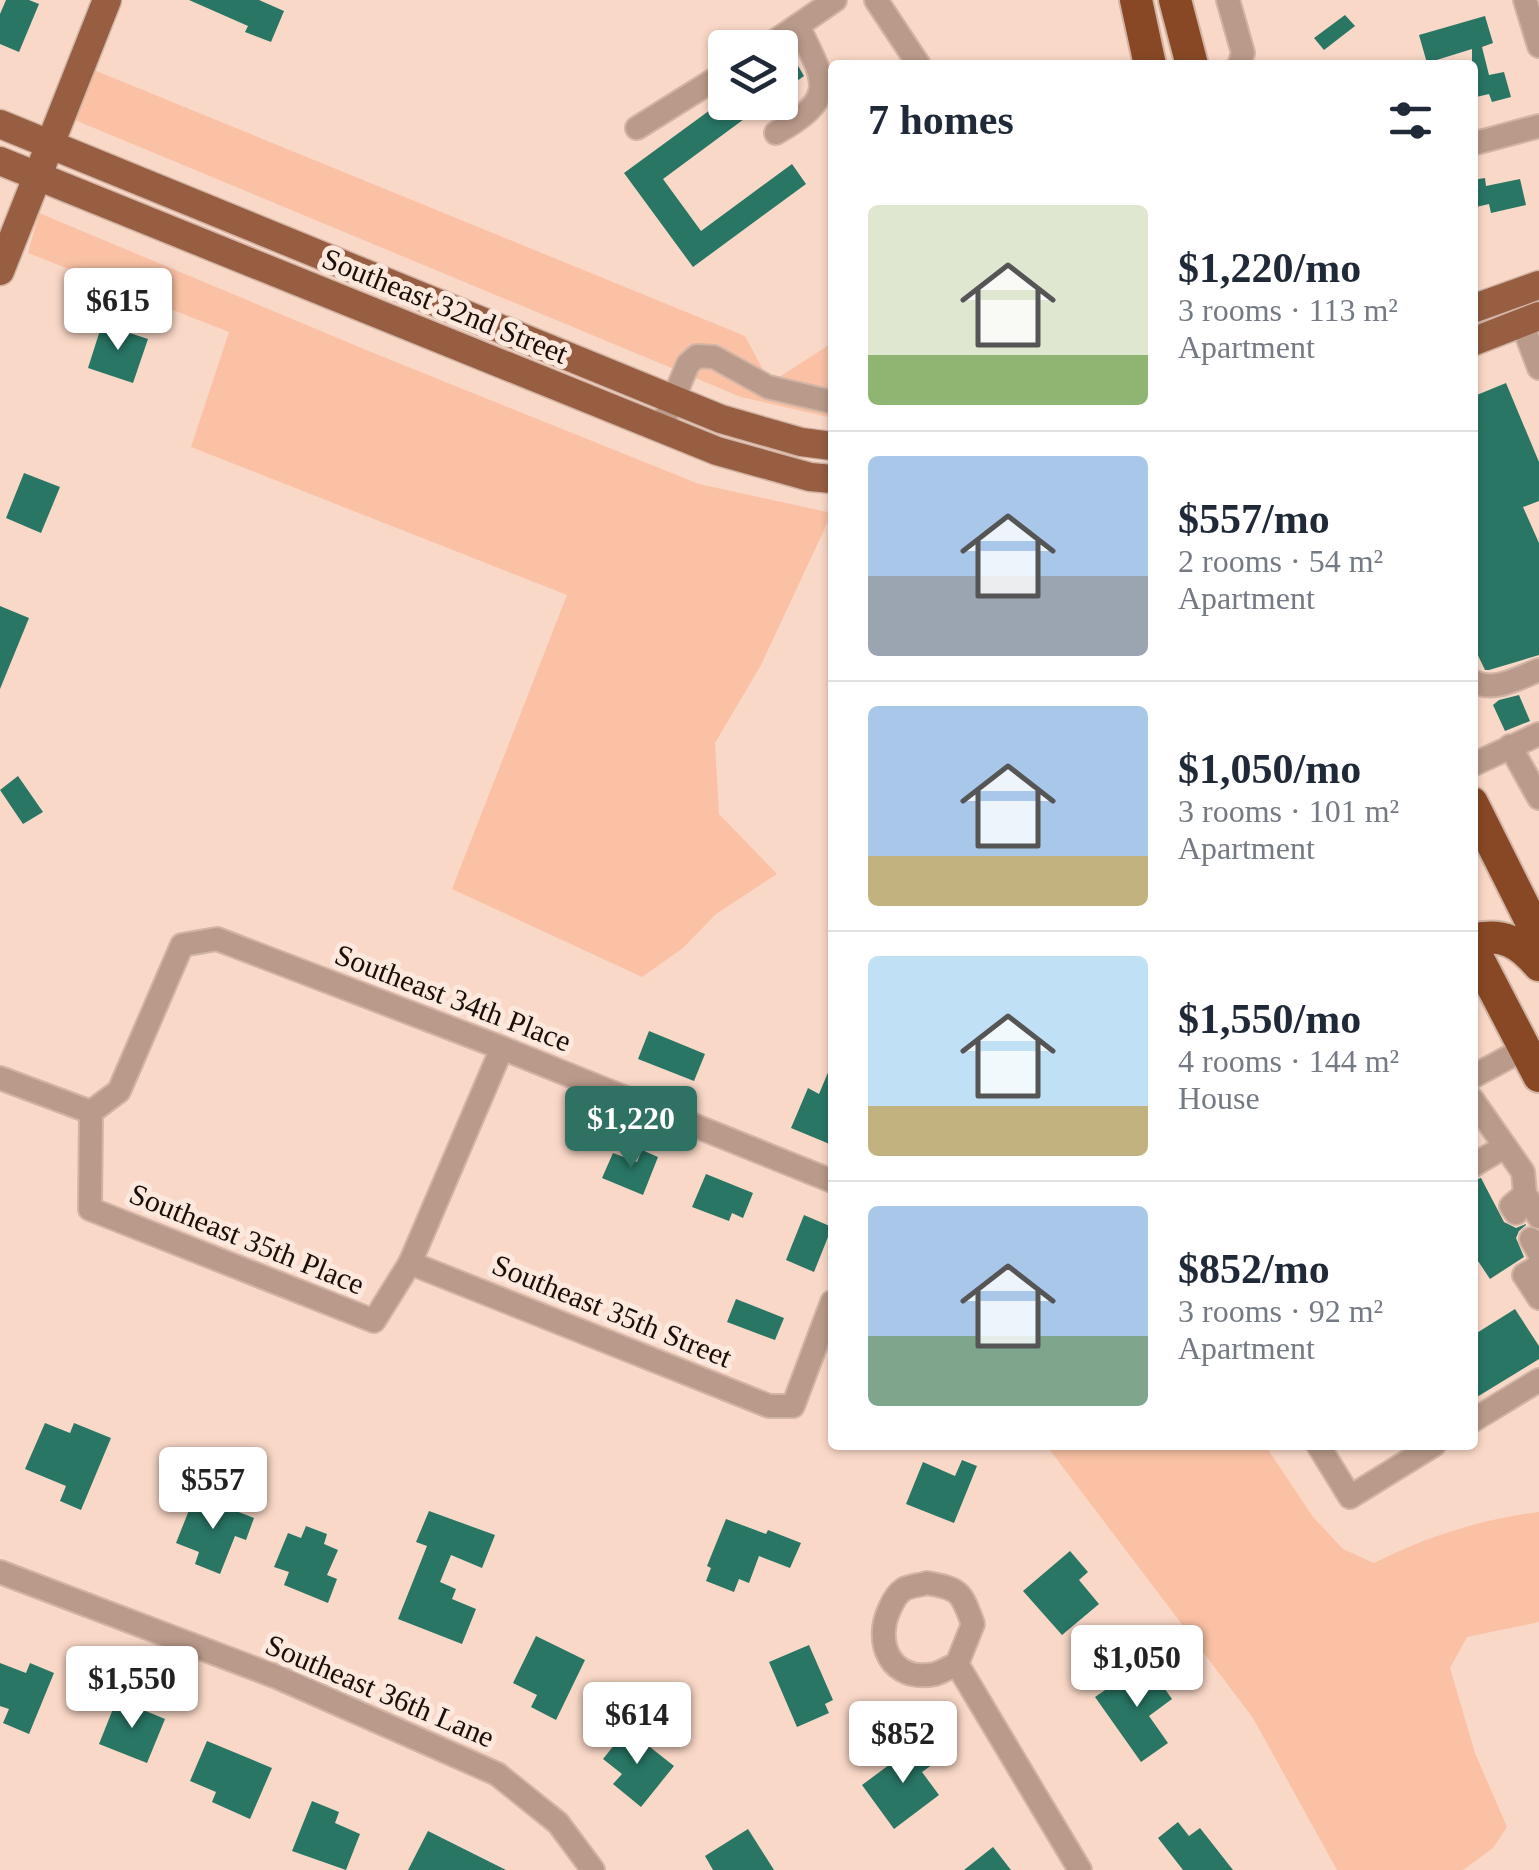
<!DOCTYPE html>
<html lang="en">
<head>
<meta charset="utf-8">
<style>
  :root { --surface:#fff; --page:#f6f6f7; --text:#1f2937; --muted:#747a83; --line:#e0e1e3; --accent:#2f7162 }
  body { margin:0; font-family:"Times New Roman",serif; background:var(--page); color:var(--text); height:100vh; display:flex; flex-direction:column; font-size:38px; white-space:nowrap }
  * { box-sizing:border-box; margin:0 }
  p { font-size:32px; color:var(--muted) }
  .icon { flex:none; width:55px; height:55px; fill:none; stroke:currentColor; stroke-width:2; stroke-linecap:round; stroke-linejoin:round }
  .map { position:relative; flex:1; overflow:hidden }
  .sheet { position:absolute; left:828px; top:60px; width:650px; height:1390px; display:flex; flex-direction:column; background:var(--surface); border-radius:10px; box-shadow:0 2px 8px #0004 }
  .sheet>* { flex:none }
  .controls { position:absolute; left:708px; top:30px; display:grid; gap:20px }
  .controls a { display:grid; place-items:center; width:90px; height:90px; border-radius:10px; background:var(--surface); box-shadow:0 2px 8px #0004; font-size:50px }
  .price { position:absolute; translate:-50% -85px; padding:0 22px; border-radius:10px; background:#fff; color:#222; font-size:32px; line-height:65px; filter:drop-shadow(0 2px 5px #0008) }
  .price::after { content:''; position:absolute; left:50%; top:60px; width:30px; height:22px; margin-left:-15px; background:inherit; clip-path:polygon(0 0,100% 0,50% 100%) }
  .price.selected { background:var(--accent); color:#fff }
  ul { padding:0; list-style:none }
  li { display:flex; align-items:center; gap:30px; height:250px; padding:0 40px }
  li+li { border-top:2px solid var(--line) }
  li span { display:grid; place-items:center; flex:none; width:280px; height:200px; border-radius:10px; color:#555 }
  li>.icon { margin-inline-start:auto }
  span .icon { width:120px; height:120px; fill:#fffc; stroke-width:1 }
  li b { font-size:42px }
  h2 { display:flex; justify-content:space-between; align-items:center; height:120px; padding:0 40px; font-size:42px }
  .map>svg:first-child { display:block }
  .green { fill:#fac1a5 }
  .building { fill:#297665 }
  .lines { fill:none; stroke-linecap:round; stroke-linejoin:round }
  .minor-casing { stroke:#d2b4a5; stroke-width:26 }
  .major-casing { stroke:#d2b4a5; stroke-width:31 }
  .highway-casing { stroke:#d2b4a5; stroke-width:36 }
  .minor { stroke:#ba9a8a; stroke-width:22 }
  .major { stroke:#975e42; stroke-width:28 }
  .highway { stroke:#884825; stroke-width:32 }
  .labels { text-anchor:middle; stroke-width:10; stroke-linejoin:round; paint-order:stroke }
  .street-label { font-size:30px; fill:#190e08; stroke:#fde8de }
</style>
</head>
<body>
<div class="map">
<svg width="1539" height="1870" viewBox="0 0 1539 1870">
  <rect width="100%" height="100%" fill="#fad8c7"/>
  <!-- green -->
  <g class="green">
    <polygon points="89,68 745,336 770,383 832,343 832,418 741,397 70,118"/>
    <polygon points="39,213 371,352 699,484 832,513 761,665 715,743 719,814 777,874 716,914 683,948 642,977 452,889 567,595 191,447 229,332 28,253"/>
    <path d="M1046 1445H1265L1313 1517 1343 1549 1374 1563C1426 1537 1481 1519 1539 1512V1622L1467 1637 1450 1668 1475 1753 1507 1827 1493 1848 1463 1870H1337L1253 1718Z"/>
  </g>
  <!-- building -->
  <g class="building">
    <polygon points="6,0 29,0 39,4 19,52 0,44 0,14"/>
    <polygon points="189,0 259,0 284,11 271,42 245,32 248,26"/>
    <polygon points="1345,15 1355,26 1324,50 1314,38"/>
    <polygon points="1485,16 1493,43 1482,47 1489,75 1504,72 1511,97 1492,102 1489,94 1472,98 1472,49 1427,63 1419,35"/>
    <polygon points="790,52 804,76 780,93 780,59"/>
    <polygon points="721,102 767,102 663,179 701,231 792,164 806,184 693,267 624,173"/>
    <polygon points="1485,178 1486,186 1520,179 1526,205 1491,213 1489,204 1472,208 1472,180"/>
    <polygon points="102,324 148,339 133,383 88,368"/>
    <polygon points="1506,383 1539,462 1539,501 1523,507 1539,543 1539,655 1489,670 1485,670 1472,643 1472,397"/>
    <polygon points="24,473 60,487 41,533 6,518"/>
    <polygon points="0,606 29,618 0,689"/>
    <polygon points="1519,695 1530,721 1505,731 1493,705 1499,700"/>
    <polygon points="18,776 43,812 23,824 0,790"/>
    <polygon points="649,1031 705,1054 694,1081 638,1059"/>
    <polygon points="832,1063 832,1145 791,1128 808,1088 819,1094"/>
    <polygon points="642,1150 658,1157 643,1195 602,1178 613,1153 637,1162"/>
    <polygon points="706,1174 753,1193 743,1218 732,1213 729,1221 692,1207"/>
    <polygon points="1481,1178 1504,1222 1516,1228 1526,1224 1526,1225 1519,1231 1516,1238 1524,1257 1490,1279 1472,1252 1472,1181"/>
    <polygon points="804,1215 832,1227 814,1272 786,1260"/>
    <polygon points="736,1299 784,1318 775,1340 727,1322"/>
    <polygon points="1515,1309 1539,1346 1539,1359 1472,1400 1472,1336"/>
    <polygon points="45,1423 70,1433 74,1423 111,1438 81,1510 60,1501 66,1486 25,1469"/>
    <polygon points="962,1460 977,1466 954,1523 906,1504 923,1462 955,1476"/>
    <polygon points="195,1495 254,1518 246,1540 235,1536 220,1574 195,1564 199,1552 176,1543"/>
    <polygon points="429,1511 495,1535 482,1568 451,1555 440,1582 456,1589 452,1599 476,1609 462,1644 398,1619 427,1546 416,1542"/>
    <polygon points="726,1519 766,1534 768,1530 801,1543 790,1568 759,1556 749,1583 739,1579 734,1592 706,1581 711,1568 707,1566"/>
    <polygon points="306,1526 327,1534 324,1544 338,1550 327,1575 337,1579 328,1603 284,1585 289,1572 274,1567 288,1533 301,1538"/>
    <polygon points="1070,1551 1088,1572 1079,1580 1099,1604 1062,1635 1023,1591"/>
    <polygon points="536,1636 585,1660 556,1720 531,1707 537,1695 513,1683"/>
    <polygon points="809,1645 833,1700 825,1704 829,1713 797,1727 769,1662"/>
    <polygon points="1146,1662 1172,1699 1149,1716 1168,1743 1141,1762 1095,1697"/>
    <polygon points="0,1663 26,1673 30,1663 54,1673 29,1734 3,1723 9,1709 0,1706"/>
    <polygon points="117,1699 165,1719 147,1763 99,1744"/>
    <polygon points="627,1729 674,1766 641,1807 613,1784 622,1774 603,1759"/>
    <polygon points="207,1741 272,1768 250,1819 212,1802 216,1792 190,1781"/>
    <polygon points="920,1742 936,1762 922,1772 939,1795 894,1829 862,1785"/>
    <polygon points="312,1801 339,1812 335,1823 360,1834 346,1870 292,1851"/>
    <polygon points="1178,1822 1189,1836 1200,1828 1233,1870 1183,1870 1158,1838"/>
    <polygon points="748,1829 774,1870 713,1870 705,1856"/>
    <polygon points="428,1831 506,1870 408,1870"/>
    <polygon points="993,1847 1011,1870 964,1870"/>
  </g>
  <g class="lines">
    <defs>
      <g id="minor">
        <polyline points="876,0 919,65"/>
        <polyline points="1228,0 1243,53 1239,65"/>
        <polyline points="1525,0 1539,46"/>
        <polyline points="765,48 835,0"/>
        <polyline points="637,128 725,73"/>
        <path d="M776 133C838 98 826 83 798 26"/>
        <polyline points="1472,144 1539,126"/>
        <polyline points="1522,323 1539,368"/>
        <polyline points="661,428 688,364 697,356 714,357 768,387 832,402"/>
        <path d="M1472 681C1494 693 1518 678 1539 670"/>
        <polyline points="1510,746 1539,798"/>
        <polyline points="1472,765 1539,734"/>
        <polyline points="502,1048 410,1263 374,1321 90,1209 91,1112 119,1091 182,945 217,939 502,1048 832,1181"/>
        <polyline points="1472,1077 1524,1049"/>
        <polyline points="0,1078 91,1112"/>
        <polyline points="1472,1099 1523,1172 1525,1194 1539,1217"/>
        <polyline points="1472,1166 1504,1147"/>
        <polyline points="1516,1213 1511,1206 1525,1194"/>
        <polyline points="1531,1239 1539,1253"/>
        <polyline points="410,1263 769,1406 793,1406 832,1302"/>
        <polyline points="1539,1266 1524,1275 1539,1298"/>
        <polyline points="1472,1421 1539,1380"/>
        <polyline points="1318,1445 1350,1497 1434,1445"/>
        <polyline points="0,1572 277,1677 497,1774 558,1823 593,1870"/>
        <path d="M927 1583C961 1589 961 1592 973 1624L957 1664C950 1667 942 1672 935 1674 891 1683 873 1643 890 1608 893 1601 898 1593 904 1589 910 1586 921 1585 927 1583Z"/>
        <polyline points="957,1664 1080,1870"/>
      </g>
      <g id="major">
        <polyline points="0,124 721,419 801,442 832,446"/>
        <polyline points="0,161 717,451 810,477 832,479"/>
        <polyline points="0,271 107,0"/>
        <polyline points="1472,309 1539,285"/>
        <polyline points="1472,342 1539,316"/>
      </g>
      <g id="highway">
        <polyline points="1136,0 1150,65"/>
        <polyline points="1175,0 1192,65"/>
        <polyline points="1472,803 1539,937"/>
        <path d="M1472 940C1503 932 1520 943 1539 965"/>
        <polyline points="1472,947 1539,1076"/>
      </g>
    </defs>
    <!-- minor casing -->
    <use href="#minor" class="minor-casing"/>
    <!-- major casing -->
    <use href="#major" class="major-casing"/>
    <!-- highway casing -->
    <use href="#highway" class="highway-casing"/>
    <!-- minor -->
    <use href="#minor" class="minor"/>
    <!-- major -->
    <use href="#major" class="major"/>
    <!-- highway -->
    <use href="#highway" class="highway"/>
  </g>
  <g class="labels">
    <!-- street labels -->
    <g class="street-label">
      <text transform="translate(445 306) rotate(22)" y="10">Southeast 32nd Street</text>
      <text transform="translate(453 998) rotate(21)" y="10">Southeast 34th Place</text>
      <text transform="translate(247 1239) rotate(22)" y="10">Southeast 35th Place</text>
      <text transform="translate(612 1311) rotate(22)" y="10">Southeast 35th Street</text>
      <text transform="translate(380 1691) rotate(23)" y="10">Southeast 36th Lane</text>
    </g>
  </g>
</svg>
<div class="controls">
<a><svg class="icon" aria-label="layers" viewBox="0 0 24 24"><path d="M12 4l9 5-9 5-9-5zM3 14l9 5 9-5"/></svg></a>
</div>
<b class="price" style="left:118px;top:353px">$615</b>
<b class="price selected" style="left:631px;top:1171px">$1,220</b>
<b class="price" style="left:213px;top:1532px">$557</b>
<b class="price" style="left:1137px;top:1710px">$1,050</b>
<b class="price" style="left:132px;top:1731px">$1,550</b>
<b class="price" style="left:637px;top:1767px">$614</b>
<b class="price" style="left:903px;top:1786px">$852</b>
<section class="sheet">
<h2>7 homes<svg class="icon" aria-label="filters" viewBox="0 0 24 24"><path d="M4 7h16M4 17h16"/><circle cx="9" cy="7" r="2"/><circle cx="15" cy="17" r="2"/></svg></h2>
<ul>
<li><span style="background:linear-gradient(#dfe7d0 75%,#8fb573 0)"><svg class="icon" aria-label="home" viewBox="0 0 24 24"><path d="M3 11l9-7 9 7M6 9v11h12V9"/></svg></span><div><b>$1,220/mo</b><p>3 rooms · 113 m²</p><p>Apartment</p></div></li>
<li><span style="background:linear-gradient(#a9c7e8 60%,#9aa5b1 0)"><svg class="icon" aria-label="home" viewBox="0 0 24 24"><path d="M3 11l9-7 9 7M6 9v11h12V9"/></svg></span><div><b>$557/mo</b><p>2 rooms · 54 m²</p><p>Apartment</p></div></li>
<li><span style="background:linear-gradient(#a9c7e8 75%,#c2b280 0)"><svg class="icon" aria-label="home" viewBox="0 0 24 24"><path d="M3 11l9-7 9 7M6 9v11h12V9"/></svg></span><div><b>$1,050/mo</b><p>3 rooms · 101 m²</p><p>Apartment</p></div></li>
<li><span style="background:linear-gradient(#bfe0f5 75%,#c2b280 0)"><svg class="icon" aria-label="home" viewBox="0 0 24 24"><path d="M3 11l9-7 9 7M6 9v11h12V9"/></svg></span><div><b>$1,550/mo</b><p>4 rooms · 144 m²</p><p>House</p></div></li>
<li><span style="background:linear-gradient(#a9c7e8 65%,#7fa58c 0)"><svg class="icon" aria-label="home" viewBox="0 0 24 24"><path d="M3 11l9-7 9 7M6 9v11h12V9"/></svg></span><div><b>$852/mo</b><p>3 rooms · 92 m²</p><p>Apartment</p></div></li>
</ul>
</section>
</div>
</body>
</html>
